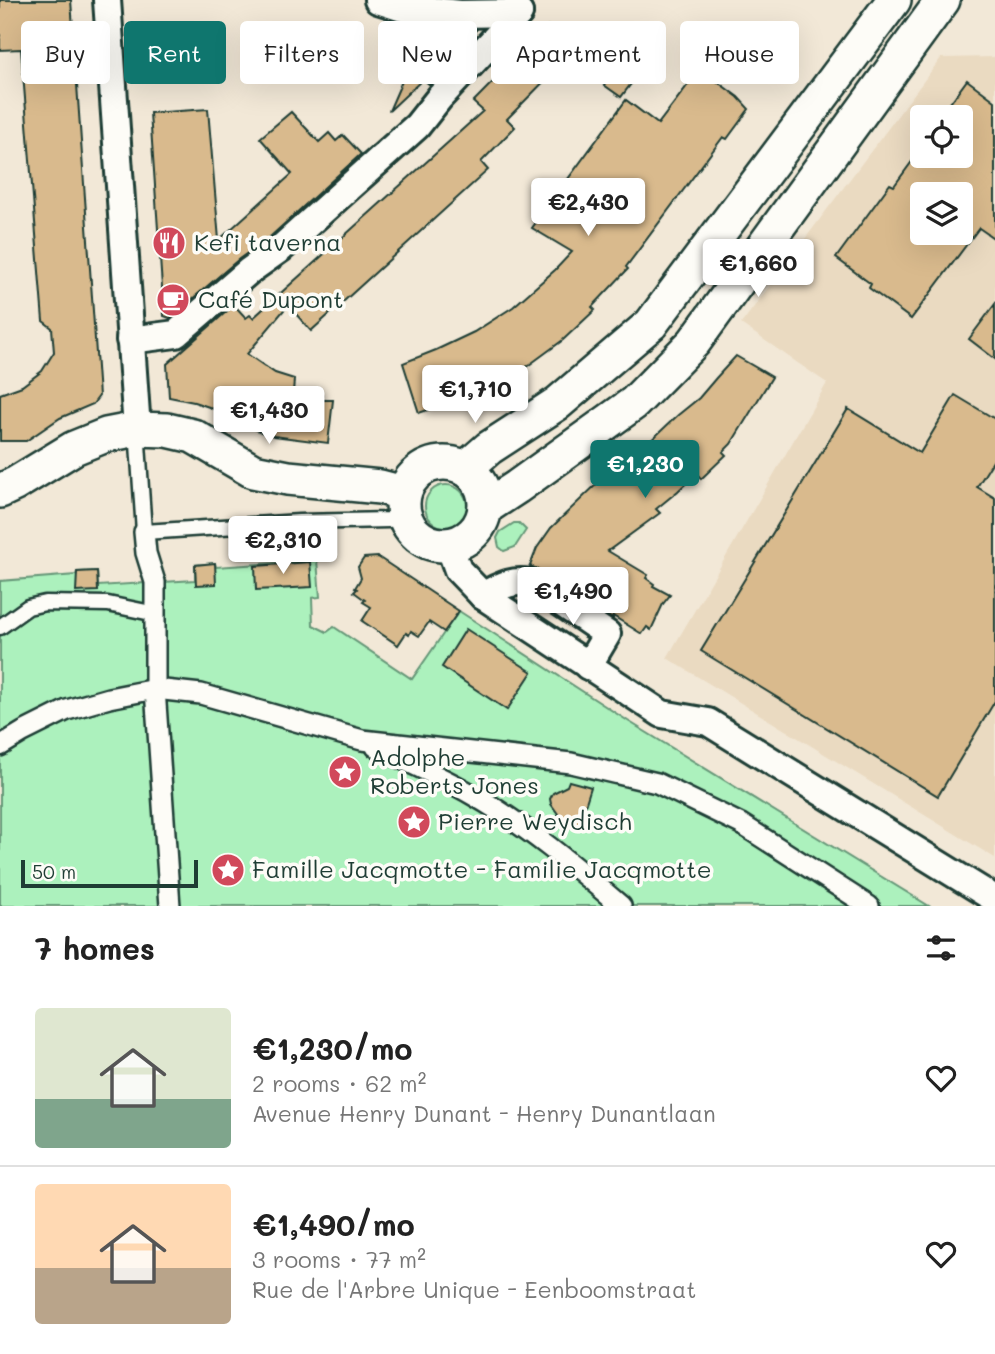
<!DOCTYPE html>
<html lang="en">
<head>
<meta charset="utf-8">
<style>
  :root { --surface:#fff; --page:#f2f2f2; --text:#222; --muted:#767676; --line:#e0e0e0; --accent:#0f766e }
  body { margin:0; font-family:Mali,sans-serif; background:var(--page); color:var(--text); height:100vh; display:flex; flex-direction:column; font-size:26px; white-space:nowrap }
  * { box-sizing:border-box; margin:0 }
  p { font-size:23px; color:var(--muted) }
  .icon { flex:none; width:38px; height:38px; fill:none; stroke:currentColor; stroke-width:2; stroke-linecap:round; stroke-linejoin:round }
  .map { position:relative; height:906px; overflow:hidden }
  .drawer { display:flex; flex-direction:column; background:var(--surface); flex:1 }
  .drawer>* { flex:none }
  .guide { position:absolute; left:21px; top:21px; width:954px; height:63px; display:flex; gap:14px }
  .fabs { position:absolute; left:910px; top:105px; display:grid; gap:14px }
  .fabs a { display:grid; place-items:center; width:63px; height:63px; border-radius:7px; background:var(--surface); box-shadow:0 7px 28px #0002; font-size:35px }
  .scale { position:absolute; left:21px; bottom:18px; width:177px; box-sizing:border-box; padding-left:7px; border:4px solid #1f3d34; border-top:0; font-size:19px; line-height:24px; white-space:nowrap; color:#1f3d34; -webkit-text-stroke:5px #fdfcf7; paint-order:stroke }
  .price { position:absolute; translate:-50% -60px; padding:0 16px; border-radius:7px; background:#fff; color:#222; font-size:23px; line-height:46px; filter:drop-shadow(0 2px 4px #0008) }
  .price::after { content:''; position:absolute; left:50%; top:42px; width:21px; height:16px; margin-left:-10px; background:inherit; clip-path:polygon(0 0,100% 0,50% 100%) }
  .price.selected { background:var(--accent); color:#fff }
  ul { padding:0; list-style:none }
  li { display:flex; align-items:center; gap:21px; height:175px; padding:0 35px }
  li+li { border-top:2px solid var(--line) }
  li span { display:grid; place-items:center; flex:none; width:196px; height:140px; border-radius:7px; color:#555 }
  li>.icon { margin-inline-start:auto }
  span .icon { width:84px; height:84px; fill:#fffc; stroke-width:1 }
  li b { font-size:30px }
  h2 { display:flex; justify-content:space-between; align-items:center; height:84px; padding:0 35px; font-size:30px }
  .pill { padding:0 24px; border-radius:7px; background:var(--surface); box-shadow:0 7px 28px #0002; font-size:24px; line-height:63px }
  .pill.selected { background:var(--accent); color:#fff }
  .map>svg:first-child { display:block }
  .built { fill:#eadac1; fill-rule:evenodd }
  .green { fill:#acf1bd; stroke:#669778; stroke-width:2 }
  .building { fill:#d9ba8d; stroke:#1f3d34; stroke-width:2; fill-rule:evenodd }
  .lines { fill:none; stroke-linecap:round; stroke-linejoin:round }
  .service-casing { stroke:#1f3d34; stroke-width:19 }
  .pedestrian-casing { stroke:#1f3d34; stroke-width:24 }
  .minor-casing { stroke:#1f3d34; stroke-width:32 }
  .tertiary-casing { stroke:#1f3d34; stroke-width:38 }
  .service { stroke:#fdfcf7; stroke-width:14 }
  .pedestrian { stroke:#fdfcf7; stroke-width:19 }
  .minor { stroke:#fdfcf7; stroke-width:26 }
  .tertiary { stroke:#fdfcf7; stroke-width:33 }
  .labels { text-anchor:middle; stroke-width:7; stroke-linejoin:round; paint-order:stroke }
  .poi-label { font-size:24px; fill:#1f3d34; stroke:#fdfcf7; text-anchor:start }
</style>
</head>
<body>
<div class="map">
<svg width="995" height="906" viewBox="0 0 995 906">
  <rect width="100%" height="100%" fill="#f2e8d7"/>
  <filter id="ink" filterUnits="userSpaceOnUse"><feTurbulence type="fractalNoise" baseFrequency=".0143" numOctaves="2"/><feDisplacementMap in="SourceGraphic" scale="14" xChannelSelector="R" yChannelSelector="G"/><feConvolveMatrix kernelMatrix="1 2 1 2 8 2 1 2 1" color-interpolation-filters="sRGB"/></filter>
  <g filter="url(#ink)">
    <!-- built -->
    <path class="built" d="M995 57V858L667 658 827 383 741 324 941 58ZM922 117H961V156H922ZM922 194H961V233H922Z"/>
    <!-- green -->
    <g class="green">
      <circle cx="446" cy="506" r="21"/>
      <polygon points="514,523 519,523 526,530 515,547 504,551 499,547 497,538 500,532"/>
      <polygon points="317,560 320,597 312,598 313,625 327,632 334,627 412,679 459,611 628,721 929,906 0,906 0,581 76,575 77,572 97,571 98,586 195,580 195,565 215,563 216,567"/>
    </g>
    <!-- building -->
    <g class="building">
      <polygon points="0,0 71,0 99,396 93,404 60,418 26,441 0,441 0,394 22,386 42,371 54,352 52,328 43,321 21,49 0,50"/>
      <polygon points="426,26 452,33 463,30 477,29 430,85 423,79 389,111"/>
      <polygon points="548,26 574,51 507,119 515,127 481,162 488,170 311,331 288,305 247,354 275,373 294,379 293,393 322,396 322,400 333,400 328,443 274,436 261,432 239,421 239,420 209,407 194,402 169,397 167,364 234,305 246,318 250,315 253,318 483,111 473,102"/>
      <polygon points="634,45 652,56 621,97 604,85"/>
      <polygon points="700,69 738,97 749,109 727,139 723,137 626,267 628,269 592,307 595,310 563,340 525,368 473,397 443,408 442,405 419,413 403,363 436,350 474,332 513,307 555,270 572,252 532,228 626,100 658,124"/>
      <path d="M967 80 995 101V239L979 228 911 319 869 288 871 284 836 258 890 184 894 186 919 152 922 156H961V117H940ZM922 194H961V233H922Z"/>
      <polygon points="208,109 219,240 292,174 260,138 291,112 319,142 329,133 336,141 343,135 361,154 270,237 239,259 170,318 164,316 150,113"/>
      <polygon points="995,304 995,359 969,339"/>
      <polygon points="736,356 772,377 731,444 723,452 726,455 701,479 697,473 678,491 656,509 660,513 608,551 648,575 646,578 654,584 653,586 670,595 663,604 651,630 647,627 642,634 613,616 613,619 609,617 544,572 530,566 537,548 551,528 603,478 629,461 678,415 699,398 716,378"/>
      <polygon points="955,395 995,419 995,458 977,487 995,498 995,701 938,796 701,651 848,409 920,453"/>
      <polygon points="378,557 459,611 444,632 429,622 419,636 411,631 409,635 406,633 398,645 362,621 371,607 363,602 365,600 354,592 357,589 355,588 361,578 358,567 364,558"/>
      <polygon points="310,562 312,587 256,590 255,566"/>
      <polygon points="215,563 216,584 196,585 195,565"/>
      <polygon points="97,571 98,591 76,592 77,572"/>
      <polygon points="466,629 532,672 507,710 442,667"/>
      <polygon points="569,781 591,787 578,828 556,822 558,814 551,804 550,799 553,793 567,786"/>
    </g>
    <g class="lines">
      <defs>
        <g id="service">
          <polyline points="137,429 144,532 299,522 389,520 403,513"/>
          <polyline points="0,627 28,607 45,603 108,604 156,614"/>
        </g>
        <g id="pedestrian">
          <polyline points="144,532 146,553 155,582 155,689 170,906"/>
          <polyline points="0,746 23,732 67,710 109,698 155,689 201,694 362,740 571,763 657,783 741,824 869,906"/>
          <path d="M376 747C408 762 442 777 473 795 527 826 574 866 621 906"/>
        </g>
        <g id="minor">
          <polyline points="107,0 137,429"/>
          <polyline points="378,0 403,8 460,14 519,13"/>
          <polyline points="130,340 176,334 249,271 280,249 417,126 440,97 519,13"/>
          <polyline points="449,545 458,570 483,596 662,714 708,722 995,899"/>
          <path d="M483 596C499 586 517 577 535 585L607 634 588 666"/>
        </g>
        <g id="tertiary">
          <circle cx="444" cy="504" r="41"/>
          <polyline points="465,469 489,448 558,403 651,324 894,0"/>
          <polyline points="0,491 15,484 74,448 106,435 137,429 167,430 193,436 253,471 288,478 380,487 403,493"/>
          <polyline points="485,508 517,487 634,403 694,342 943,0"/>
        </g>
      </defs>
      <!-- service casing -->
      <use href="#service" class="service-casing"/>
      <!-- pedestrian casing -->
      <use href="#pedestrian" class="pedestrian-casing"/>
      <!-- minor casing -->
      <use href="#minor" class="minor-casing"/>
      <!-- tertiary casing -->
      <use href="#tertiary" class="tertiary-casing"/>
      <!-- service -->
      <use href="#service" class="service"/>
      <!-- pedestrian -->
      <use href="#pedestrian" class="pedestrian"/>
      <!-- minor -->
      <use href="#minor" class="minor"/>
      <!-- tertiary -->
      <use href="#tertiary" class="tertiary"/>
    </g>
  </g>
  <!-- icons -->
  <defs>
    <symbol id="restaurant-disc" viewBox="-11 -11 22 22"><circle r="9.5" fill="#d1495b" stroke="#fdfcf7"/><path d="M-5-6h1v4h1v-4h1v4h1v-4h1v5L-1.5 .5V6h-2V.5L-5-1ZM5-6V6H3V1.5H1.5Q1.5-4 5-6Z" fill="#fff"/></symbol>
    <symbol id="cafe-disc" viewBox="-11 -11 22 22"><circle r="9.5" fill="#d1495b" stroke="#fdfcf7"/><path d="M-5.5-4.5H6V0H3Q3 3.5 0 3.5H-2.5Q-5.5 3.5-5.5 0ZM3-3.2v2h1.7v-2ZM-6 4.5H4V6H-6Z" fill="#fff"/></symbol>
    <symbol id="sight-disc" viewBox="-11 -11 22 22"><circle r="9.5" fill="#d1495b" stroke="#fdfcf7"/><path d="M0-6L1.8-2.2L6-1.7L2.9 1.2L3.7 5.4L0 3.3L-3.7 5.4L-2.9 1.2L-6-1.7L-1.8-2.2Z" fill="#fff"/></symbol>
  </defs>
  <g fill-rule="evenodd">
    <use href="#restaurant-disc" x="150" y="224" width="38" height="38"/>
    <use href="#cafe-disc" x="154" y="281" width="38" height="38"/>
    <use href="#sight-disc" x="326" y="753" width="38" height="38"/>
    <use href="#sight-disc" x="395" y="803" width="38" height="38"/>
    <use href="#sight-disc" x="209" y="851" width="38" height="38"/>
  </g>
  <g class="labels">
    <!-- poi labels -->
    <g class="poi-label">
      <text x="194" y="251">Kefi taverna</text>
      <text x="198" y="308">Café Dupont</text>
      <text x="370" y="766">Adolphe<tspan x="370" dy="28">Roberts Jones</tspan></text>
      <text x="438" y="830">Pierre Weydisch</text>
      <text x="252" y="878">Famille Jacqmotte - Familie Jacqmotte</text>
    </g>
  </g>
</svg>
<div class="fabs">
<a><svg class="icon" aria-label="locate" viewBox="0 0 24 24"><circle cx="12" cy="12" r="6"/><path d="M12 2v4M12 18v4M2 12h4M18 12h4"/></svg></a>
<a><svg class="icon" aria-label="layers" viewBox="0 0 24 24"><path d="M12 4l9 5-9 5-9-5zM3 14l9 5 9-5"/></svg></a>
</div>
<div class="scale">50 m</div>
<b class="price" style="left:588px;top:238px">€2,430</b>
<b class="price" style="left:758px;top:299px">€1,660</b>
<b class="price" style="left:475px;top:425px">€1,710</b>
<b class="price" style="left:269px;top:446px">€1,430</b>
<b class="price selected" style="left:645px;top:500px">€1,230</b>
<b class="price" style="left:283px;top:576px">€2,310</b>
<b class="price" style="left:573px;top:627px">€1,490</b>
<div class="guide">
<a class="pill">Buy</a>
<a class="pill selected">Rent</a>
<a class="pill">Filters</a>
<a class="pill">New</a>
<a class="pill">Apartment</a>
<a class="pill">House</a>
</div>
</div>
<section class="drawer">
<h2>7 homes<svg class="icon" aria-label="filters" viewBox="0 0 24 24"><path d="M4 7h16M4 17h16"/><circle cx="9" cy="7" r="2"/><circle cx="15" cy="17" r="2"/></svg></h2>
<ul>
<li><span style="background:linear-gradient(#dfe7d0 65%,#7fa58c 0)"><svg class="icon" aria-label="home" viewBox="0 0 24 24"><path d="M3 11l9-7 9 7M6 9v11h12V9"/></svg></span><div><b>€1,230/mo</b><p>2 rooms · 62 m²</p><p>Avenue Henry Dunant - Henry Dunantlaan</p></div><svg class="icon" aria-label="heart" viewBox="0 0 24 24"><path d="M12 20l-8-8c-3-5 5-10 8-4 3-6 11-1 8 4z"/></svg></li>
<li><span style="background:linear-gradient(#ffd9b3 60%,#b9a48a 0)"><svg class="icon" aria-label="home" viewBox="0 0 24 24"><path d="M3 11l9-7 9 7M6 9v11h12V9"/></svg></span><div><b>€1,490/mo</b><p>3 rooms · 77 m²</p><p>Rue de l'Arbre Unique - Eenboomstraat</p></div><svg class="icon" aria-label="heart" viewBox="0 0 24 24"><path d="M12 20l-8-8c-3-5 5-10 8-4 3-6 11-1 8 4z"/></svg></li>
</ul>
</section>
</body>
</html>
